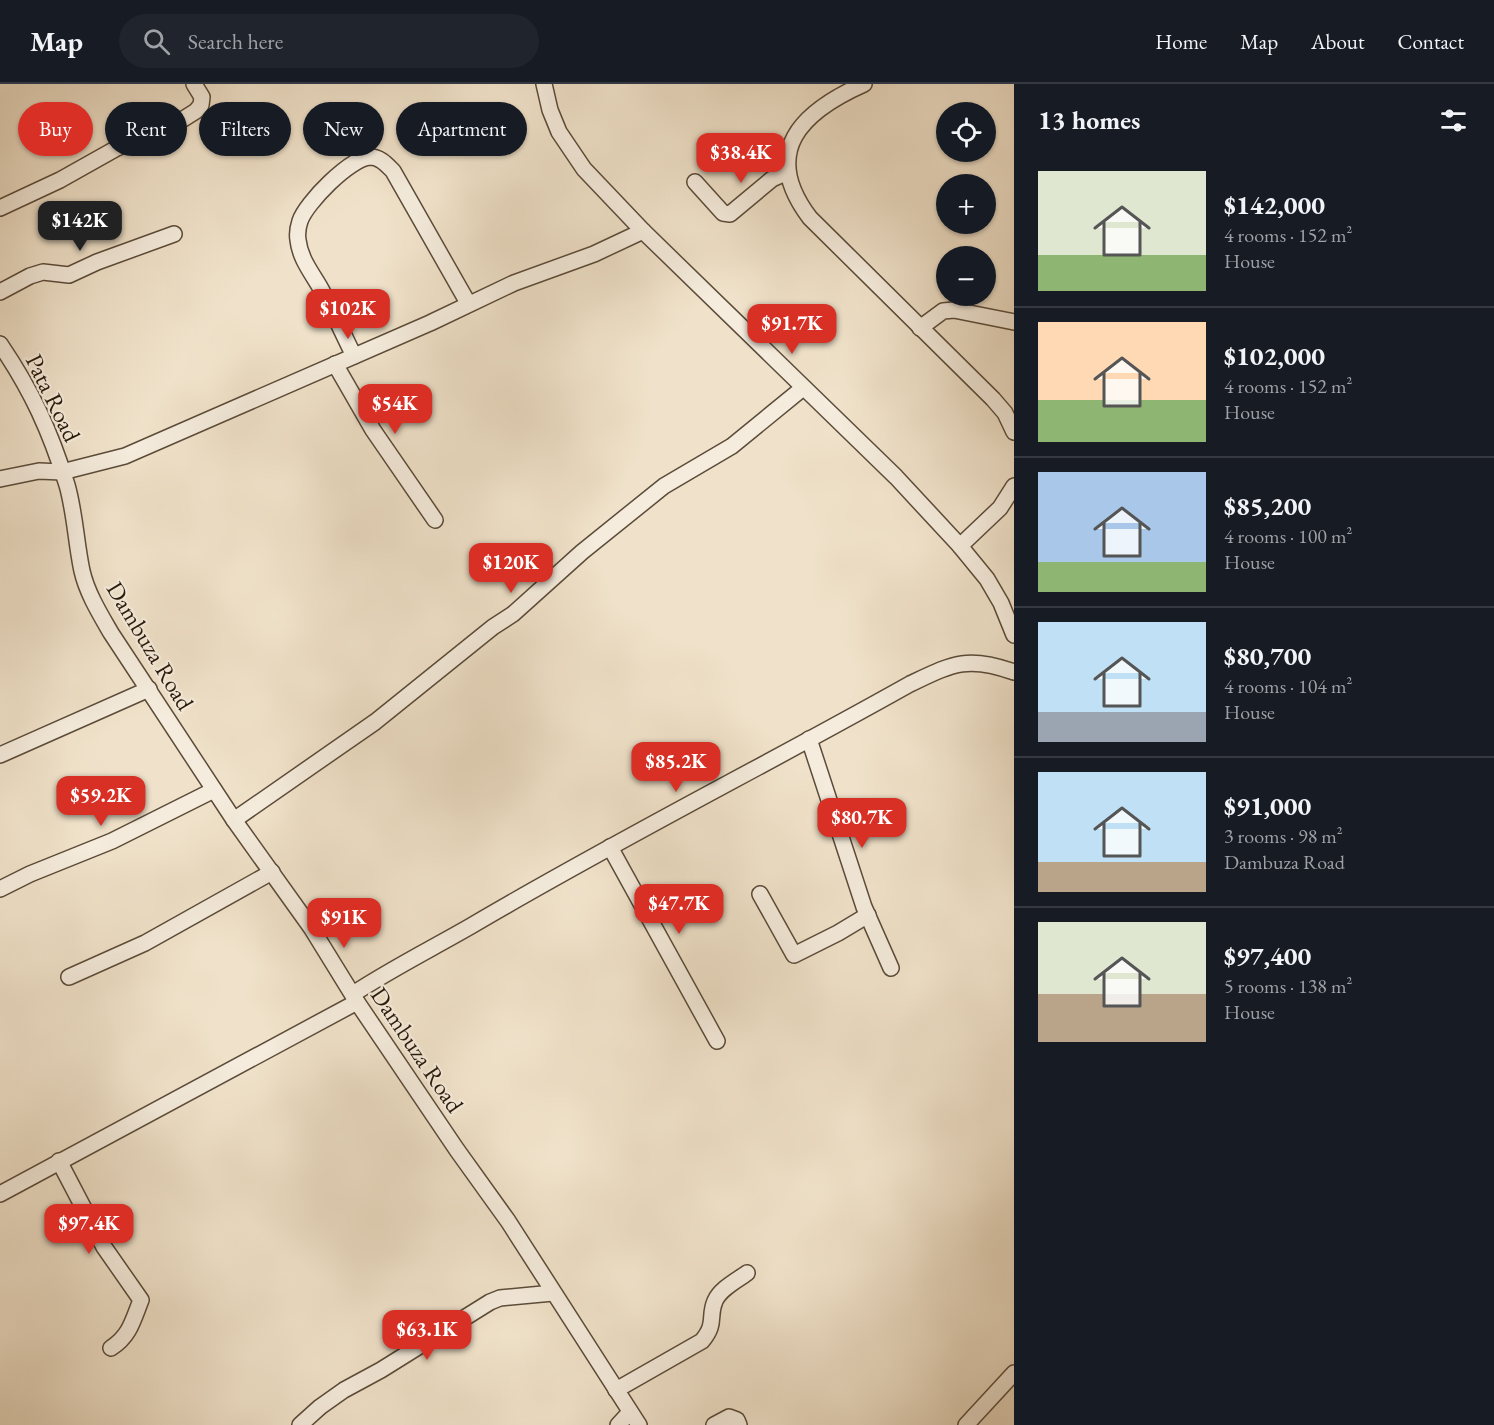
<!DOCTYPE html>
<html lang="en">
<head>
<meta charset="utf-8">
<style>
  :root { --surface:#171b24; --page:#20242c; --text:#f1f3f6; --muted:#9ea1a6; --line:#363941; --accent:#d93025 }
  body { margin:0; font-family:"EB Garamond",serif; background:var(--page); color:var(--text); height:100vh; display:flex; flex-direction:column; font-size:22px; white-space:nowrap }
  * { box-sizing:border-box; margin:0 }
  p { font-size:20px; color:var(--muted) }
  .icon { flex:none; width:33px; height:33px; fill:none; stroke:currentColor; stroke-width:2; stroke-linecap:round; stroke-linejoin:round }
  .map { position:relative; flex:1; overflow:hidden }
  .sheet { display:flex; flex-direction:column; background:var(--surface); width:480px }
  .sheet>* { flex:none }
  .hud { position:absolute; left:18px; top:18px; width:570px; height:54px; display:flex; gap:12px }
  .buttons { position:absolute; left:936px; top:18px; display:grid; gap:12px }
  .buttons a { display:grid; place-items:center; width:60px; height:60px; border-radius:50%; background:var(--surface); box-shadow:0 2px 4px #0004; font-size:30px }
  .price { position:absolute; translate:-50% -51px; padding:0 14px; border-radius:12px; background:var(--accent); color:#fff; font-size:20px; line-height:39px; filter:drop-shadow(0 2px 3px #0008) }
  .price::after { content:''; position:absolute; left:50%; top:36px; width:18px; height:14px; margin-left:-9px; background:inherit; clip-path:polygon(0 0,100% 0,50% 100%) }
  .price.active { background:#222; color:#fff }
  ul { padding:0; list-style:none }
  li { display:flex; align-items:center; gap:18px; height:150px; padding:0 24px }
  li+li { border-top:2px solid var(--line) }
  li span { display:grid; place-items:center; flex:none; width:168px; height:120px; border-radius:0px; color:#555 }
  li>.icon { margin-inline-start:auto }
  span .icon { width:72px; height:72px; fill:#fffc; stroke-width:1 }
  li b { font-size:26px }
  h2 { display:flex; justify-content:space-between; align-items:center; height:72px; padding:0 24px; font-size:26px }
  .chip { padding:0 21px; border-radius:27px; background:var(--surface); box-shadow:0 2px 4px #0004; font-size:21px; line-height:54px }
  .chip.active { background:var(--accent); color:#fff }
  header { display:flex; align-items:center; gap:36px; box-sizing:border-box; height:84px; padding:0 30px; background:var(--surface); border-bottom:2px solid var(--line) }
  header strong { font-size:28px }
  nav { display:flex; gap:33px; margin-inline-start:auto; font-size:21px }
  .search { width:420px; height:54px; background:var(--page); display:flex; align-items:center; gap:15px; box-sizing:border-box; padding:0 21px; border-radius:33px; color:var(--muted); font-size:22px }
  main { display:flex; flex:1; min-height:0 }
  .map>svg:first-child { display:block }
  .lines { fill:none; stroke-linecap:round; stroke-linejoin:round }
  .minor-casing { stroke:#5b4b39; stroke-width:18 }
  .minor { stroke:#f5ecdd; stroke-width:15 }
  .labels { text-anchor:middle; stroke-width:4.5; stroke-linejoin:round; paint-order:stroke }
  .street-label { font-size:24px; fill:#291909; stroke:#f5ecdd }
</style>
</head>
<body>
<header>
<strong>Map</strong>
<div class="search"><svg class="icon" aria-label="search" viewBox="0 0 24 24"><circle cx="10" cy="10" r="6"/><path d="M15 15l6 6"/></svg>Search here</div>
<nav><a>Home</a><a>Map</a><a>About</a><a>Contact</a></nav>
</header>
<main>
<div class="map">
<svg width="1014" height="1341" viewBox="0 0 1014 1341">
  <rect width="100%" height="100%" fill="#f0e2ca"/>
  <filter id="stains"><feTurbulence type="fractalNoise" baseFrequency=".00333" numOctaves="4"/><feColorMatrix values="0 0 0 0 .2 0 0 0 0 .09 0 0 0 0 .02 0 0 0 .5 -.17"/></filter>
  <radialGradient id="worn" r=".72"><stop offset=".6" stop-color="#630" stop-opacity="0"/><stop offset="1" stop-color="#630" stop-opacity=".3"/></radialGradient>
  <g class="lines">
    <defs>
      <g id="minor">
        <polyline points="544,0 550,26 559,48 584,85 643,147 896,393 960,462 987,495 1001,519 1014,551"/>
        <path d="M864 0C801 28 760 68 810 134L993 315 1005 329 1014 348"/>
        <polyline points="695,98 723,129 730,130 772,95 788,88"/>
        <polyline points="0,124 60,96 117,64 177,39 196,27 201,21 202,13 194,0"/>
        <polyline points="0,208 30,192 43,188 69,191 97,178 174,150"/>
        <polyline points="920,244 943,227 954,226 1014,238"/>
        <path d="M0 260C32 307 50 347 67 401 75 429 76 459 82 487 87 509 100 530 111 549L234 736 312 845 357 918 457 1066 508 1137 639 1341"/>
        <path d="M354 272C343 250 333 227 321 205 312 189 300 175 298 156 297 150 298 143 300 137 306 119 350 74 370 73 380 73 386 80 393 87L468 219"/>
        <polyline points="335,280 373,346 435,436"/>
        <polyline points="0,395 39,387 62,388 125,372 430,239 514,199 594,170 643,147"/>
        <polyline points="960,462 1000,424 1014,402"/>
        <polyline points="809,655 864,823 891,884"/>
        <polyline points="0,671 149,605"/>
        <polyline points="234,736 375,638 493,543 513,530 582,468 664,402 732,362 803,304"/>
        <polyline points="610,763 717,957"/>
        <polyline points="0,805 30,790 112,757 214,706"/>
        <polyline points="760,810 794,871 838,849 868,831"/>
        <polyline points="69,893 145,859 272,788"/>
        <path d="M353 910C391 885 431 865 471 842 615 757 764 682 910 600 952 580 967 571 1014 588"/>
        <path d="M59 1077 104 1163 141 1216C133 1236 130 1252 111 1264"/>
        <polyline points="0,1110 357,918"/>
        <path d="M616 1306 702 1257C717 1239 708 1233 715 1217 720 1205 736 1197 747 1189"/>
        <polyline points="300,1341 320,1323 344,1306 381,1286 490,1218 500,1214 553,1209"/>
        <polyline points="618,1341 630,1328"/>
        <polyline points="714,1341 729,1333 737,1336 739,1341"/>
        <polyline points="966,1341 1014,1289"/>
      </g>
    </defs>
    <!-- minor casing -->
    <use href="#minor" class="minor-casing"/>
    <!-- minor -->
    <use href="#minor" class="minor"/>
  </g>
  <g class="labels">
    <!-- street labels -->
    <g class="street-label">
      <text transform="translate(53 314) rotate(64)" y="8">Pata Road</text>
      <text transform="translate(150 562) rotate(59)" y="8">Dambuza Road</text>
      <text transform="translate(417 966) rotate(56)" y="8">Dambuza Road</text>
    </g>
  </g>
  <rect width="100%" height="100%" filter="url(#stains)"/>
  <rect width="100%" height="100%" fill="url(#worn)"/>
</svg>
<div class="buttons">
<a><svg class="icon" aria-label="locate" viewBox="0 0 24 24"><circle cx="12" cy="12" r="6"/><path d="M12 2v4M12 18v4M2 12h4M18 12h4"/></svg></a>
<a>+</a>
<a>−</a>
</div>
<b class="price" style="left:741px;top:100px">$38.4K</b>
<b class="price active" style="left:80px;top:168px">$142K</b>
<b class="price" style="left:348px;top:256px">$102K</b>
<b class="price" style="left:792px;top:271px">$91.7K</b>
<b class="price" style="left:395px;top:351px">$54K</b>
<b class="price" style="left:511px;top:510px">$120K</b>
<b class="price" style="left:676px;top:709px">$85.2K</b>
<b class="price" style="left:101px;top:743px">$59.2K</b>
<b class="price" style="left:862px;top:765px">$80.7K</b>
<b class="price" style="left:679px;top:851px">$47.7K</b>
<b class="price" style="left:344px;top:865px">$91K</b>
<b class="price" style="left:89px;top:1171px">$97.4K</b>
<b class="price" style="left:427px;top:1277px">$63.1K</b>
<div class="hud">
<a class="chip active">Buy</a>
<a class="chip">Rent</a>
<a class="chip">Filters</a>
<a class="chip">New</a>
<a class="chip">Apartment</a>
</div>
</div>
<section class="sheet">
<h2>13 homes<svg class="icon" aria-label="filters" viewBox="0 0 24 24"><path d="M4 7h16M4 17h16"/><circle cx="9" cy="7" r="2"/><circle cx="15" cy="17" r="2"/></svg></h2>
<ul>
<li><span style="background:linear-gradient(#dfe7d0 70%,#8fb573 0)"><svg class="icon" aria-label="home" viewBox="0 0 24 24"><path d="M3 11l9-7 9 7M6 9v11h12V9"/></svg></span><div><b>$142,000</b><p>4 rooms · 152 m²</p><p>House</p></div></li>
<li><span style="background:linear-gradient(#ffd9b3 65%,#8fb573 0)"><svg class="icon" aria-label="home" viewBox="0 0 24 24"><path d="M3 11l9-7 9 7M6 9v11h12V9"/></svg></span><div><b>$102,000</b><p>4 rooms · 152 m²</p><p>House</p></div></li>
<li><span style="background:linear-gradient(#a9c7e8 75%,#8fb573 0)"><svg class="icon" aria-label="home" viewBox="0 0 24 24"><path d="M3 11l9-7 9 7M6 9v11h12V9"/></svg></span><div><b>$85,200</b><p>4 rooms · 100 m²</p><p>House</p></div></li>
<li><span style="background:linear-gradient(#bfe0f5 75%,#9aa5b1 0)"><svg class="icon" aria-label="home" viewBox="0 0 24 24"><path d="M3 11l9-7 9 7M6 9v11h12V9"/></svg></span><div><b>$80,700</b><p>4 rooms · 104 m²</p><p>House</p></div></li>
<li><span style="background:linear-gradient(#bfe0f5 75%,#b9a48a 0)"><svg class="icon" aria-label="home" viewBox="0 0 24 24"><path d="M3 11l9-7 9 7M6 9v11h12V9"/></svg></span><div><b>$91,000</b><p>3 rooms · 98 m²</p><p>Dambuza Road</p></div></li>
<li><span style="background:linear-gradient(#dfe7d0 60%,#b9a48a 0)"><svg class="icon" aria-label="home" viewBox="0 0 24 24"><path d="M3 11l9-7 9 7M6 9v11h12V9"/></svg></span><div><b>$97,400</b><p>5 rooms · 138 m²</p><p>House</p></div></li>
</ul>
</section>
</main>
</body>
</html>
